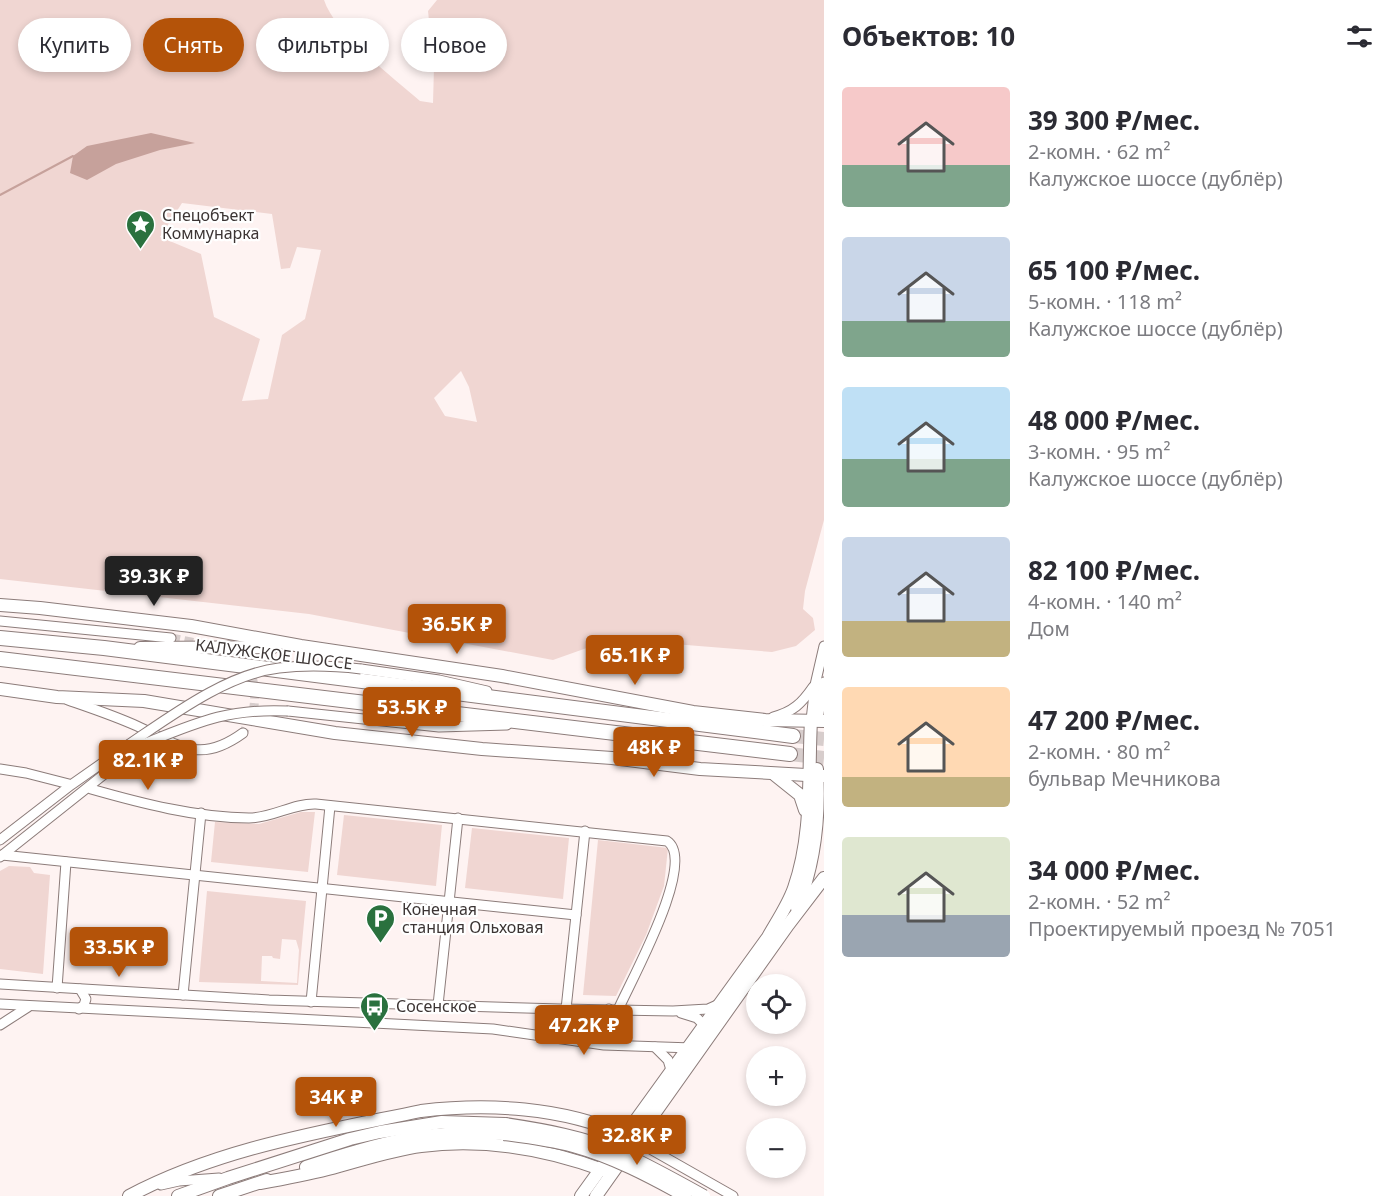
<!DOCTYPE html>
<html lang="ru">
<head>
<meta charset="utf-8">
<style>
  :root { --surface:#fff; --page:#f2f2f3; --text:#2b2b33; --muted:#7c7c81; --accent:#b45309 }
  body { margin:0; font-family:"Noto Sans",sans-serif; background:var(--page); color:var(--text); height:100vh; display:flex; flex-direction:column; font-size:22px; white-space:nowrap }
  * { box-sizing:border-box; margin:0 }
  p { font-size:20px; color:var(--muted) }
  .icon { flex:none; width:33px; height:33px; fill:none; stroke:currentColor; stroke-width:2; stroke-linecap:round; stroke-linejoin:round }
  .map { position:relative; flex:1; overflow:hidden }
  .details { display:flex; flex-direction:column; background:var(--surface); width:570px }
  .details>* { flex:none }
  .hud { position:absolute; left:18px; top:18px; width:570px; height:54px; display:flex; gap:12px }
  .tools { position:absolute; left:746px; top:974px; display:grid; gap:12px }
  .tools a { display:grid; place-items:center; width:60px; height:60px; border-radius:50%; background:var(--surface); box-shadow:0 3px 9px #0003; font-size:30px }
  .price { position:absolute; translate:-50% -51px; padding:0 14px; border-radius:6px; background:var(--accent); color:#fff; font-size:20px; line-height:39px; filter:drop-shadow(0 2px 3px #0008) }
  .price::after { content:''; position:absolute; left:50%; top:36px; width:18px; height:14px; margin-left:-9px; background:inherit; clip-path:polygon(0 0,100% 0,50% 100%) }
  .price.selected { background:#222; color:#fff }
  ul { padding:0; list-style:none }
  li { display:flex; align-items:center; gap:18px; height:150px; padding:0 18px }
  li span { display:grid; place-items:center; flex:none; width:168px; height:120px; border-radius:6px; color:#555 }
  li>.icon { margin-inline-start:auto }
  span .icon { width:72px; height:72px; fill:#fffc; stroke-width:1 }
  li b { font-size:26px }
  h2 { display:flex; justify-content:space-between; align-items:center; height:72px; padding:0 18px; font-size:26px }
  .tag { padding:0 21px; border-radius:27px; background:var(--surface); box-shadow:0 3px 9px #0003; font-size:21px; line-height:54px }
  .tag.selected { background:var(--accent); color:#fff }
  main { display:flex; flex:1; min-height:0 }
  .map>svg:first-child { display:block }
  .green { fill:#f0d6d2; fill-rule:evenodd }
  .water { fill:#c6a19b }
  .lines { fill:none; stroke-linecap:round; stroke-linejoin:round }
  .stream { stroke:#c6a19b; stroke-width:2 }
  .minor-tunnel { stroke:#d7cdcc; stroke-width:9; stroke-dasharray:9 4.5; stroke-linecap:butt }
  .highway-tunnel { stroke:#d7cdcc; stroke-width:14; stroke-dasharray:14 7; stroke-linecap:butt }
  .minor-casing { stroke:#8c7c7a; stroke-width:11 }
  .major-casing { stroke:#8c7c7a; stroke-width:14 }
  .highway-casing { stroke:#8c7c7a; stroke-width:16 }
  .minor { stroke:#fff; stroke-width:9 }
  .major { stroke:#fff; stroke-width:12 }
  .highway { stroke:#fff; stroke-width:14 }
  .minor-bridge-casing { stroke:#8c7c7a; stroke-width:11; stroke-linecap:butt }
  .major-bridge-casing { stroke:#8c7c7a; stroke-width:14; stroke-linecap:butt }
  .minor-bridge { stroke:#fff; stroke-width:9 }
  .major-bridge { stroke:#fff; stroke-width:12 }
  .labels { text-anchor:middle; stroke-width:4.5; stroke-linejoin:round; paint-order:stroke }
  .poi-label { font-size:16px; fill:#3c3534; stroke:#fff; text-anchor:start }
  .street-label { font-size:16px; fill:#3c3534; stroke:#fff }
</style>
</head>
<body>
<main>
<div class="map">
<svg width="824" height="1196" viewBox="0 0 824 1196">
  <rect width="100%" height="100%" fill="#fef3f2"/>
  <!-- green -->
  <g class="green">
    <path d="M0 0H324C335 34 393 77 420 101L433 103 434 67 428 11 437 0H824V520L805 591 803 609 813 618 815 630 796 646 772 652 612 639 553 660 309 614 0 579ZM182 203 272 214 281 269 290 268 297 247 321 250 305 319 282 335 268 399 242 401 260 339 214 317 201 254 160 237ZM461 371 469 387 477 422 445 416 434 398Z"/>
    <polygon points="301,812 315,812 308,872 211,862 215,822 259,824"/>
    <polygon points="344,815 442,825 436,886 337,875"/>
    <polygon points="472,828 569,838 563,899 465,888"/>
    <polygon points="598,840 668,848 664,886 646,935 616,996 583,995"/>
    <polygon points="9,866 30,867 34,873 50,875 43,974 0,969 0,871"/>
    <path d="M207 891 306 901 298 985 199 982ZM282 939 296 940 299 950 297 983 261 981 262 956H272L273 958 280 959Z"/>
  </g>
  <!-- water -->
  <polygon class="water" points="151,133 195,143 160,150 116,164 87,180 70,173 73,156 87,146"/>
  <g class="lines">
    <!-- stream -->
    <polyline class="stream" points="0,195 73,156"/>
    <!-- minor-tunnel -->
    <g class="minor-tunnel">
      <polyline points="171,638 201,644"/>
      <path d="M226 648C252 653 258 690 253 712 251 719 247 726 243 733"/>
    </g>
    <!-- highway-tunnel -->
    <g class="highway-tunnel">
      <polyline points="793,736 824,739"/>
      <polyline points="790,754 824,758"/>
    </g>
    <defs>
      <g id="minor">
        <polyline points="0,621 171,638"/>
        <polyline points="361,669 439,680 487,691"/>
        <path d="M68 700C91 708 115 716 137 726 179 745 199 765 243 733"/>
        <polyline points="288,711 439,727 507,725"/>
        <path d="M773 717C793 712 802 703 813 687"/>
        <polyline points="811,720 815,685 824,646"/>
        <polyline points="818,720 824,682"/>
        <polyline points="0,769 26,773 69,784"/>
        <path d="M91 789C140 803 198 818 249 818 273 818 293 803 316 804L667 841C698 861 630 982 618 1010"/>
        <polyline points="0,840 71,785 128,745"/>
        <polyline points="2,855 576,915"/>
        <polyline points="0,857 141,745"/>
        <polyline points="0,984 269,1000 560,1009 673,1011 708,1009 719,1004"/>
        <polyline points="57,988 66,862"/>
        <polyline points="183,995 201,813"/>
        <polyline points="311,1002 330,806"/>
        <polyline points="0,1004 493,1029 604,1045 692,1048"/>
        <polyline points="438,1005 458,818"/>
        <polyline points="79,1009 84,1005 86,999 80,989"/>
        <polyline points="566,1009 585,831"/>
        <polyline points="681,1013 697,1018 707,1028"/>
        <polyline points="0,1025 28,1007"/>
        <polyline points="606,1044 613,1042 621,1032 618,1019 609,1009"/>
        <polyline points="655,1047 668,1060 671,1070"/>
        <polyline points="631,1138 733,1196"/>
        <polyline points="161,1185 179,1181 219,1178"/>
      </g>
      <g id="major">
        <polyline points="0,605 40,608 191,626 301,646 502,676 693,712 765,720 824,721"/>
        <polyline points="140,648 273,647"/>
        <polyline points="0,689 57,697 144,701 335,733 482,749 612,758 700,769 824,776"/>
        <polyline points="775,775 800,795 805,810"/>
        <path d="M797 908C815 863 820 818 817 769"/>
        <path d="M306 1167C375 1144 430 1128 504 1134"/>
        <path d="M260 1183C283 1179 305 1175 328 1169 359 1161 390 1150 421 1146 484 1138 547 1149 606 1171"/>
        <path d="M129 1196C220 1148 321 1132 421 1111 488 1103 562 1107 625 1135"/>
        <polyline points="178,1196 228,1178 350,1139 380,1132 442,1122 505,1124"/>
        <polyline points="219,1196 267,1180"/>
        <path d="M581 1196 768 937C777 921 788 905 794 888 813 834 808 776 811 720"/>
        <polyline points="596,1196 788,925 824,878"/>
      </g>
      <g id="highway">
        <polyline points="0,638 104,648 793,736"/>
        <polyline points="0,659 790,754"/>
      </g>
    </defs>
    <!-- minor casing -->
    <use href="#minor" class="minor-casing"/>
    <!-- major casing -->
    <use href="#major" class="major-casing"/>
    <!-- highway casing -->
    <use href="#highway" class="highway-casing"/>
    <!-- minor -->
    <use href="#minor" class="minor"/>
    <!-- major -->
    <use href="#major" class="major"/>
    <!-- highway -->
    <use href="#highway" class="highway"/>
    <defs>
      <g id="minor-bridge">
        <path d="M128 745C171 716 227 674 279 668 305 665 335 666 361 669"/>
        <path d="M141 745C196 723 227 708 288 711"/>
      </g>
      <g id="major-bridge">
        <path d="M505 1124C545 1130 584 1137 622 1153 650 1166 677 1181 704 1196"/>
        <path d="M504 1134C527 1137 551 1140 573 1146 613 1157 649 1176 685 1196"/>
      </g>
    </defs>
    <!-- minor-bridge casing -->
    <use href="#minor-bridge" class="minor-bridge-casing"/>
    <!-- major-bridge casing -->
    <use href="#major-bridge" class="major-bridge-casing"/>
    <!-- minor-bridge -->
    <use href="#minor-bridge" class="minor-bridge"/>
    <!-- major-bridge -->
    <use href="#major-bridge" class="major-bridge"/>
  </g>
  <!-- icons -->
  <defs>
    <symbol id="sight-pin" viewBox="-11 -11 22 30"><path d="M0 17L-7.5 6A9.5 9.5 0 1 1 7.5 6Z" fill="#2a713e" stroke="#fff"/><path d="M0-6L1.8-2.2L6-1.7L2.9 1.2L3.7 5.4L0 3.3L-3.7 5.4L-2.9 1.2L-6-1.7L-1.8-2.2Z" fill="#fff"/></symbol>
    <symbol id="parking-pin" viewBox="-11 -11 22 30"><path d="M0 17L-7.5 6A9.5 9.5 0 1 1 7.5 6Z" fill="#2a713e" stroke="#fff"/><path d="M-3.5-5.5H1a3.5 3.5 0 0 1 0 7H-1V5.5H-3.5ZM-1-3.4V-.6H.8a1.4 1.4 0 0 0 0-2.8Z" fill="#fff"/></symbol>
    <symbol id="bus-pin" viewBox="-11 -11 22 30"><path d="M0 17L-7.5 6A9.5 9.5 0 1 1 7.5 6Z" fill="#2a713e" stroke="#fff"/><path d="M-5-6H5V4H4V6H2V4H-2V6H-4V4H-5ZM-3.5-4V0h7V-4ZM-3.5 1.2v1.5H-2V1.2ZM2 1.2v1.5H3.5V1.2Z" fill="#fff"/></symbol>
  </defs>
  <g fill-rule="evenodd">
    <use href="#sight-pin" x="124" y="208" width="33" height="45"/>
    <use href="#parking-pin" x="364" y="902" width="33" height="45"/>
    <use href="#bus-pin" x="358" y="990" width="33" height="45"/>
  </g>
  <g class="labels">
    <!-- poi labels -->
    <g class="poi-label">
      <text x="162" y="221">Спецобъект<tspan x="162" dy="18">Коммунарка</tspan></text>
      <text x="402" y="915">Конечная<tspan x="402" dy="18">станция Ольховая</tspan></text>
      <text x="396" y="1012">Сосенское</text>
    </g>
    <!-- street labels -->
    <g class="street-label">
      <text transform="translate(274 654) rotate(7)" y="6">КАЛУЖСКОЕ ШОССЕ</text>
    </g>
  </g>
</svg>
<div class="tools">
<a><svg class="icon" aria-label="locate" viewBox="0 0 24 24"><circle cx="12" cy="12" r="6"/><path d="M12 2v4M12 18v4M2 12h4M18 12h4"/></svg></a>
<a>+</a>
<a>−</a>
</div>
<b class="price selected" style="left:154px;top:607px">39.3K ₽</b>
<b class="price" style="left:457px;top:655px">36.5K ₽</b>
<b class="price" style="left:635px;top:686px">65.1K ₽</b>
<b class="price" style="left:412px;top:738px">53.5K ₽</b>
<b class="price" style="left:654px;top:778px">48K ₽</b>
<b class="price" style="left:148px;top:791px">82.1K ₽</b>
<b class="price" style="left:119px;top:978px">33.5K ₽</b>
<b class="price" style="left:584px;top:1056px">47.2K ₽</b>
<b class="price" style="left:336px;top:1128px">34K ₽</b>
<b class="price" style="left:637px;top:1166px">32.8K ₽</b>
<div class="hud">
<a class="tag">Купить</a>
<a class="tag selected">Снять</a>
<a class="tag">Фильтры</a>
<a class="tag">Новое</a>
</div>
</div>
<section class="details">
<h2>Объектов: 10<svg class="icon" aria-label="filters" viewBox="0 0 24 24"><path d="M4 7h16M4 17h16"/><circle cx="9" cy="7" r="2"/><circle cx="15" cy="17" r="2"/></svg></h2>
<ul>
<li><span style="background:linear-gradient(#f6c9c9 65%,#7fa58c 0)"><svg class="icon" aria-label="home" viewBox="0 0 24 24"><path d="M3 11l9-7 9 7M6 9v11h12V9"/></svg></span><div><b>39 300 ₽/мес.</b><p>2-комн. · 62 m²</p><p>Калужское шоссе (дублёр)</p></div></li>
<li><span style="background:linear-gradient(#c9d6e8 70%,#7fa58c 0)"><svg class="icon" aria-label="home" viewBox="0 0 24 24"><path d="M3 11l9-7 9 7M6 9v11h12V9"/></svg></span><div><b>65 100 ₽/мес.</b><p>5-комн. · 118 m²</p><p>Калужское шоссе (дублёр)</p></div></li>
<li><span style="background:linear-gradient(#bfe0f5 60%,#7fa58c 0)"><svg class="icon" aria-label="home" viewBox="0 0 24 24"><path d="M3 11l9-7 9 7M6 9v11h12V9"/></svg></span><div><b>48 000 ₽/мес.</b><p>3-комн. · 95 m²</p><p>Калужское шоссе (дублёр)</p></div></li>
<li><span style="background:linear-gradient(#c9d6e8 70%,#c2b280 0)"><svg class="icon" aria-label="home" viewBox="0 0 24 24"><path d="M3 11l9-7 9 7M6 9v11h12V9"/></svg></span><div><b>82 100 ₽/мес.</b><p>4-комн. · 140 m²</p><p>Дом</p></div></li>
<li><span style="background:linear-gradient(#ffd9b3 75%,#c2b280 0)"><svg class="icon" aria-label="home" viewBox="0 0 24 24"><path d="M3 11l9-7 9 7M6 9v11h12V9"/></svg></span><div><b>47 200 ₽/мес.</b><p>2-комн. · 80 m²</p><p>бульвар Мечникова</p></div></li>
<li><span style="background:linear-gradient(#dfe7d0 65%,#9aa5b1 0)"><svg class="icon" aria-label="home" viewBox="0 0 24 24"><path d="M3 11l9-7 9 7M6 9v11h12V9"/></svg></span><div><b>34 000 ₽/мес.</b><p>2-комн. · 52 m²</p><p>Проектируемый проезд № 7051</p></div></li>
</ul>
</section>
</main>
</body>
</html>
